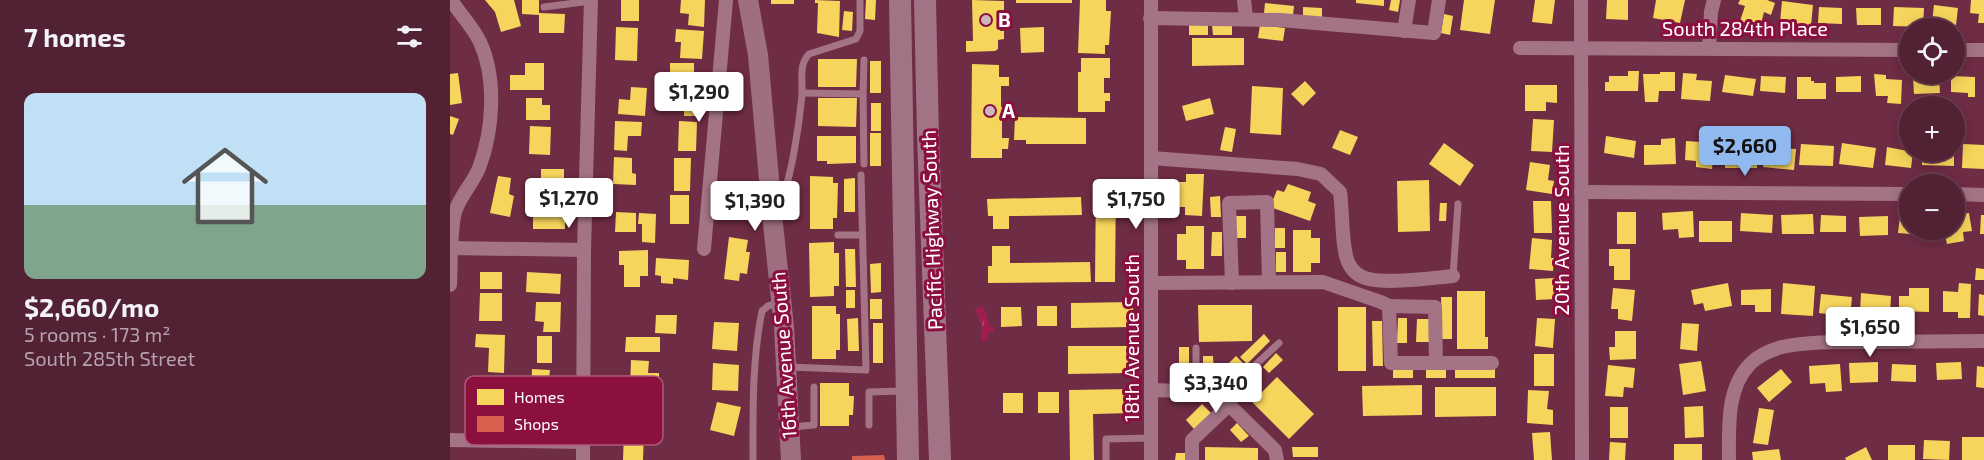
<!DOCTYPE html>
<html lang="en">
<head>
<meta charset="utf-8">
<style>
  :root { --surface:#532134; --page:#59293c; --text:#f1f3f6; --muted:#b5a3ac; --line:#693e4f; --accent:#90b9f0 }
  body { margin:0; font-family:"Exo 2",sans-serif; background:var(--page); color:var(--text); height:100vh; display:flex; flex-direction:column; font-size:22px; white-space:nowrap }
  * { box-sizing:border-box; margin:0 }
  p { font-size:20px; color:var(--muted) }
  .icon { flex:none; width:33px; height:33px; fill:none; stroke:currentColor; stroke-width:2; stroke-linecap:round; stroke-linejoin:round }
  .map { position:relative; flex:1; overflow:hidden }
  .details { display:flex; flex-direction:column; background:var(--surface); width:450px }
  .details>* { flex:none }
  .controls { position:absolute; left:1449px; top:18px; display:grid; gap:12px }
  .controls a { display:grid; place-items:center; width:66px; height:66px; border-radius:50%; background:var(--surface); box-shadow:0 3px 15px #0003,0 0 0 2px var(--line); font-size:30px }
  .price { position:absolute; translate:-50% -51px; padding:0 14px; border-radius:6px; background:#fff; color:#222; font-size:20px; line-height:39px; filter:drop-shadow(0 2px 3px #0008) }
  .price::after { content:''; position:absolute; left:50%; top:36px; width:18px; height:14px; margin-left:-9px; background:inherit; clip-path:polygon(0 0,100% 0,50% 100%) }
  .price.current { background:var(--accent); color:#111 }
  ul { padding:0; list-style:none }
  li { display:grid; align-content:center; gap:12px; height:318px; padding:0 24px }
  li span { display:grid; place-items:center; height:186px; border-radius:12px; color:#555 }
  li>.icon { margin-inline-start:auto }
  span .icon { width:108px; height:108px; fill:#fffc; stroke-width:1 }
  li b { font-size:26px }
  h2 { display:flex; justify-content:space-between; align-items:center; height:72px; padding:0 24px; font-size:26px }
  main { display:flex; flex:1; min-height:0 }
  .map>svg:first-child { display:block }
  .grass { fill:url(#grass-tufts) }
  .homes { fill:#f6d55c }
  .shops { fill:#d6604d }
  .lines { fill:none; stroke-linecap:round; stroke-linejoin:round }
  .lane { stroke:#a47386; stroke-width:7 }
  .street { stroke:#a47386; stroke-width:14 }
  .secondary { stroke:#9f6f81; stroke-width:20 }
  .primary { stroke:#a27285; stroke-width:22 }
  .poi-dot { fill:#cdb5be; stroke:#8b103e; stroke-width:2 }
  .labels { text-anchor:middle; stroke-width:6; stroke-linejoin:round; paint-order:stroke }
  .poi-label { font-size:20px; font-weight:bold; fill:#fff; stroke:#8b103e; text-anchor:start }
  .street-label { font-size:20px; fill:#fff; stroke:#8b103e }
  .key { fill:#8b103e; stroke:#ae5878; stroke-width:1.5 }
  .key-label { font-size:16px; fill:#fff }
</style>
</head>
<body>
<main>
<section class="details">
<h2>7 homes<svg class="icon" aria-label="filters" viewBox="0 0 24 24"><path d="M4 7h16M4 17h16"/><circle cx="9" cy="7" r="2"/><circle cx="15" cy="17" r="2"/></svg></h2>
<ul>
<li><span style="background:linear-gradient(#bfe0f5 60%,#7fa58c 0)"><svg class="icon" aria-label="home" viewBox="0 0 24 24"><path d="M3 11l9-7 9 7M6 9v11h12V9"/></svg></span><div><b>$2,660/mo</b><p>5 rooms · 173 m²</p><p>South 285th Street</p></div></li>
</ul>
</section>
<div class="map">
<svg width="1534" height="460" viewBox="0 0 1534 460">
  <defs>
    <pattern id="grass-tufts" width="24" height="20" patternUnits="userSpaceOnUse" patternTransform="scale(1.5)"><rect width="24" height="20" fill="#a01d50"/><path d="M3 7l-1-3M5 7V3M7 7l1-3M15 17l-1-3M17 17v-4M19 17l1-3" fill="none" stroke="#b34a73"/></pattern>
  </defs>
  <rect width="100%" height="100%" fill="#6f2c45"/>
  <!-- grass -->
  <polygon class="grass" points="533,306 540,326 544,326 544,333 538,333 538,340 531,342 531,324 525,309"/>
  <!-- homes -->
  <g class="homes">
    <polygon points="35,0 64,0 71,26 51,32 45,12"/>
    <polygon points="72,0 89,0 89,15 72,14"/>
    <rect x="171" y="0" width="18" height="21"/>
    <polygon points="231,0 255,0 254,27 238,25 239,14 230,13"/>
    <rect x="321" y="0" width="23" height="4"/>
    <polygon points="365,0 390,1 389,37 367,33 368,3 365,3"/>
    <polygon points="416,0 426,0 425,20 415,19"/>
    <polygon points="522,0 554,1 554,10 550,10 550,31 554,31 554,39 548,40 548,49 545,51 516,52 516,41 523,41"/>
    <rect x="566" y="0" width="56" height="3"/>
    <polygon points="630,0 656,0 656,11 661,11 659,45 655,45 655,54 628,53"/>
    <polygon points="906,0 934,0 934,6 906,3"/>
    <polygon points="941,0 950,0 948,12 939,10"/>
    <polygon points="1014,0 1045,0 1040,34 1010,30"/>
    <polygon points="1085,0 1105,0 1102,24 1082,22"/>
    <polygon points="1157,0 1178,0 1178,20 1156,19"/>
    <polygon points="1206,0 1235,0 1230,23 1203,18"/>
    <polygon points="1290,0 1317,0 1325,3 1321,15 1314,12 1310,28 1290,21 1295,6 1288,4"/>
    <polygon points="1521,0 1534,0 1534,23 1528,23 1529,14 1520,13"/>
    <polygon points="1332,1 1363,5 1361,26 1330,22"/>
    <polygon points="815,3 844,6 843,16 814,13"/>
    <polygon points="1484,5 1508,8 1506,25 1482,22"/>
    <polygon points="853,7 872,8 872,19 853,18"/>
    <polygon points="1369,7 1392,8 1392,24 1368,23"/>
    <polygon points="1444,7 1474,8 1473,27 1443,26"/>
    <polygon points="1406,8 1431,8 1431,25 1407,25"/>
    <polygon points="394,11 403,12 402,31 392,30"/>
    <polygon points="89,13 115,14 114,33 89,33"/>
    <polygon points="994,14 1003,16 1000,35 991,33"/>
    <rect x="739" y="24" width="19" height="11"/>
    <polygon points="782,24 782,35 763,35 762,25"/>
    <polygon points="810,25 835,28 833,41 808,38"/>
    <polygon points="166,27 188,28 187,61 165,60"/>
    <polygon points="594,27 594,52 571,53 570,28"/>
    <polygon points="226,29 254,31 252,59 230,58 231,42 225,42"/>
    <polygon points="742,38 794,38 794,65 742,66"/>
    <polygon points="631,58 660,58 660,78 654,78 654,93 660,93 660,101 655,101 655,112 628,112 628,72 631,72"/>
    <polygon points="368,59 407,59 406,87 368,87"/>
    <rect x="420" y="61" width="11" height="32"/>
    <polygon points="75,63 94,63 94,90 60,90 60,75 75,75"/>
    <rect x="220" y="63" width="24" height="19"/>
    <polygon points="522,64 549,65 549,77 559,77 559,86 551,86 551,107 559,107 559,116 552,116 552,138 559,138 558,149 552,149 552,158 521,158"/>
    <polygon points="1178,71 1189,71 1188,91 1155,91 1155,82 1159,82 1159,76 1178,76"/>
    <polygon points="1210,72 1225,72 1225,91 1209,91 1208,102 1195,102 1193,74 1210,74"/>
    <polygon points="8,73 12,103 0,105 0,74"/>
    <polygon points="1233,73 1247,74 1246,80 1262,81 1260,101 1231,99"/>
    <polygon points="1424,74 1436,75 1436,79 1452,80 1451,104 1437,103 1438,96 1426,96"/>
    <polygon points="1275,75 1306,79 1303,96 1272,92"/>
    <polygon points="1311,76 1336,77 1335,93 1310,91"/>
    <polygon points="1411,76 1411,92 1386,92 1386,77"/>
    <polygon points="1463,76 1489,76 1490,93 1464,94"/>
    <polygon points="1501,76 1525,77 1525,97 1518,97 1518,93 1501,92"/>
    <polygon points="1347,77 1361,77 1361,81 1364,81 1364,83 1376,83 1376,99 1347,99"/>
    <polygon points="855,81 866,93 853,106 841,94"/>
    <polygon points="1075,85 1107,85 1107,103 1096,102 1096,111 1075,111"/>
    <rect x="234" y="86" width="16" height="30"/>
    <polygon points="802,86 833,88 831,135 800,133"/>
    <polygon points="181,87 197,88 195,116 168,114 169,99 180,100"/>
    <polygon points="76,98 92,98 92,105 100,105 100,120 76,120"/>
    <polygon points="368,98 407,98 406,127 368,126"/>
    <polygon points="760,98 764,114 736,121 732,106"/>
    <rect x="421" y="103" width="10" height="28"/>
    <polygon points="0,116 9,119 3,135 0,134"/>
    <polygon points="565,117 636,118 636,144 576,144 576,140 564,140"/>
    <polygon points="1083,119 1104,120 1102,152 1081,151"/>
    <polygon points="165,121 192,122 191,136 178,136 177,151 164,150"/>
    <polygon points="229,121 247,122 246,151 228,151"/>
    <polygon points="80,126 101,127 100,155 79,154"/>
    <polygon points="775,127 786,129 782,152 770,150"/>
    <polygon points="890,130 908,137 900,155 882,148"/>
    <rect x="420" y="133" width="11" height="33"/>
    <polygon points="1252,135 1265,136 1262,169 1246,167 1246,161 1235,160 1236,141 1251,142"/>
    <polygon points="367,136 406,136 406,163 377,164 377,161 367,161"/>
    <polygon points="1156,136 1186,141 1184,158 1154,153"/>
    <polygon points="1225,138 1226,164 1194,165 1194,145 1211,145 1211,139"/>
    <polygon points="994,143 1024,165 1010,186 979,164"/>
    <polygon points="1392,143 1426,148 1423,168 1389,164"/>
    <polygon points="1351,144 1384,146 1383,166 1349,165"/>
    <polygon points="1513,144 1534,145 1534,169 1512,168"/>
    <rect x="1275" y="147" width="32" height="21"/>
    <polygon points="1314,147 1346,149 1344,170 1313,167"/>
    <polygon points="1437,147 1463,152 1461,168 1435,165"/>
    <polygon points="1472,152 1504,152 1504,166 1472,165"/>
    <polygon points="164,157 182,158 182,173 186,174 186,185 163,184"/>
    <polygon points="224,158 241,158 240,191 224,191"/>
    <polygon points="1080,162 1100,165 1098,180 1104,181 1102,194 1076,190"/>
    <rect x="91" y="169" width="23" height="28"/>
    <polygon points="736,174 754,174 752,216 735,215 735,207 726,207 727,182 736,182"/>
    <polygon points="48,176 61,178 59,194 64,196 60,217 40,213"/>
    <polygon points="360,176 383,177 383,183 388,183 387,218 383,218 383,229 360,229"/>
    <polygon points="405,178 405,212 394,212 394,179"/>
    <polygon points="979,180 980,231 948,232 947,181"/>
    <polygon points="646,182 666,182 665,282 645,282"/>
    <polygon points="838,184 861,192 858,201 866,204 860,221 820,207 827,190 834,192"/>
    <rect x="220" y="195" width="19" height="29"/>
    <polygon points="770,196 771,217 761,217 760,197"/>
    <polygon points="631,197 632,215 559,216 559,229 543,229 543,216 538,216 537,199"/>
    <polygon points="92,201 115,201 115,229 83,229 83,212 92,212"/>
    <polygon points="1083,201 1101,201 1102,233 1084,233"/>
    <polygon points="990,203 997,203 996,221 989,221"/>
    <polygon points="1243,211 1244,237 1229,238 1228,229 1213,230 1212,213"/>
    <polygon points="166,212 186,213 186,232 165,232"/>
    <rect x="1167" y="212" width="19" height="32"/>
    <polygon points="189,213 206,214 205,243 192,242 192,224 188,224"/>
    <polygon points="1291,213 1323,215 1322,233 1290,231"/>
    <polygon points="1519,213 1522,231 1513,232 1514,241 1497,244 1495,235 1487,236 1486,230 1504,230 1504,215"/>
    <polygon points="1363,214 1364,234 1332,234 1331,215"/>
    <polygon points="1371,215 1396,216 1396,232 1370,232"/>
    <polygon points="1531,215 1534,215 1534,234 1530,234"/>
    <rect x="785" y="216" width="11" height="22"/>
    <polygon points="1438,216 1438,235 1410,236 1409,217"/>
    <polygon points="1450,216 1460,217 1460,230 1474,230 1473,235 1448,233"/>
    <rect x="1249" y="221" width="33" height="21"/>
    <polygon points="736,226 754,226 754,269 736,269 736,260 727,260 727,234 736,234"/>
    <rect x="825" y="228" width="10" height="20"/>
    <polygon points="843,230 861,230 861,238 870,238 870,263 861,263 861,272 843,272"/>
    <polygon points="762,232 772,232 772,256 761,256"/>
    <polygon points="279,237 298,240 296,252 300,252 297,274 290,273 289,281 274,279"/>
    <polygon points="1082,238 1102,240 1101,258 1104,258 1103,271 1079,269"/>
    <polygon points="384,242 384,253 389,253 389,286 384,286 384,296 360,297 359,243"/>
    <polygon points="542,246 560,246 560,263 640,262 641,282 538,283 538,266 542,266"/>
    <polygon points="395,249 405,249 406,287 396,287"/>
    <polygon points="1159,249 1180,249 1180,280 1164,280 1164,266 1159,266"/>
    <polygon points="198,250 198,276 190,276 190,287 174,287 174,265 169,265 169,251"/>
    <rect x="826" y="252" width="10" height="20"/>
    <polygon points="206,258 239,260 238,280 223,278 223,284 211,283 211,276 205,275"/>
    <polygon points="431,263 431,292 421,293 420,264"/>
    <polygon points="1526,268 1534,269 1534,280 1525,280"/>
    <rect x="30" y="272" width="22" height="17"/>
    <polygon points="77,272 111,274 110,294 76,292"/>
    <polygon points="1104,278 1105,299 1086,300 1085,279"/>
    <polygon points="1278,283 1282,306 1255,311 1253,303 1244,305 1241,290"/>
    <polygon points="1333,283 1365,286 1363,316 1331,314"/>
    <polygon points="1509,283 1521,284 1520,318 1508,318 1508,312 1493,312 1493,291 1508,292"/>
    <polygon points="1163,288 1185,290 1182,321 1168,319 1168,309 1161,309"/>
    <polygon points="1459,288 1479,288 1479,312 1449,311 1449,296 1459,296"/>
    <polygon points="1321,289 1321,312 1305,312 1305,305 1291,305 1291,290"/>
    <rect x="396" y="290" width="9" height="18"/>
    <polygon points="1007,291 1035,291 1035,337 1038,337 1038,349 1007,349"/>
    <polygon points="30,293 52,293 52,321 29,321"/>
    <polygon points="1411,293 1441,296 1440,315 1410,312"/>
    <polygon points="1371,294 1402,297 1400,317 1369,313"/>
    <polygon points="1529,294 1534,295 1534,316 1528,315"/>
    <polygon points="991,297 1002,297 1002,339 992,339"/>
    <rect x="420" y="299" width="12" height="20"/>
    <polygon points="86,302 111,302 110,332 93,332 94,322 85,321"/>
    <polygon points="683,302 683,327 621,328 621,303"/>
    <polygon points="748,305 802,305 802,341 749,342"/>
    <polygon points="362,306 386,306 386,314 390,314 390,350 386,350 386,359 362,359"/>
    <rect x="587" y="306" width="20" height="20"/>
    <polygon points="551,307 571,307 572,326 551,327"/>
    <rect x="888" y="307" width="28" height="64"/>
    <polygon points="206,315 227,315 226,334 205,333"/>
    <polygon points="408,318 409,351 398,351 397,319"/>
    <polygon points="948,318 957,318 957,343 947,343"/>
    <polygon points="1087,318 1105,319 1103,348 1085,346"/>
    <polygon points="967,319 980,319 980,342 966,342"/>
    <polygon points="922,321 932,321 933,366 923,366"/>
    <polygon points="264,322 289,323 287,351 262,349"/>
    <rect x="423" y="323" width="10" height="40"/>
    <polygon points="1232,323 1249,324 1247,351 1230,349"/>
    <polygon points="1165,331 1186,331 1186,359 1160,360 1159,347 1165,347"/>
    <polygon points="26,334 55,335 54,373 38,372 39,348 25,347"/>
    <polygon points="814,334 820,341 797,364 790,357"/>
    <rect x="87" y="336" width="15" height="27"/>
    <polygon points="176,337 210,337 210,352 175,352"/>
    <polygon points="618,346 678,346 679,373 618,374"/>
    <rect x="729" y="347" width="10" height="20"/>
    <polygon points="826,353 833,360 819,373 813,367"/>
    <rect x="1084" y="354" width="20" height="32"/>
    <polygon points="753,356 763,356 764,376 753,376"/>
    <polygon points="786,356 795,365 779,381 770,372"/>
    <polygon points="181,360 199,361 198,373 209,373 209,391 180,390"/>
    <polygon points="1251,361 1256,391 1233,395 1229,364"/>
    <polygon points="1428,362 1428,382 1400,383 1399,363"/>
    <polygon points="1511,362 1512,379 1487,380 1486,363"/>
    <polygon points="263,363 289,365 288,391 262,390"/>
    <polygon points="1390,364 1392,391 1376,392 1375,383 1360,384 1359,366"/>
    <polygon points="1442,364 1466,365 1466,382 1441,381"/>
    <polygon points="1158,365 1185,368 1183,388 1174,387 1173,397 1155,396"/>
    <polygon points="1527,366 1534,367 1534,388 1526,387"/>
    <polygon points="943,367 963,368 963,378 943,378"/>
    <rect x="976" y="368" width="20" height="10"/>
    <polygon points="1005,368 1045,369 1045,378 1005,378"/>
    <polygon points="82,369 100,370 99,378 108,379 108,396 81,396"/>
    <polygon points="1331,369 1342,382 1319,402 1307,388"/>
    <polygon points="827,377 864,414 839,439 802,402"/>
    <polygon points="370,383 399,383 399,396 404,396 403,415 399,415 399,426 370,426"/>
    <polygon points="972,385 972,415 913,416 912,386"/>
    <polygon points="985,387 1046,387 1046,416 985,417"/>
    <polygon points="681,389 682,413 643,414 644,460 620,460 619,390"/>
    <polygon points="1078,390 1099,391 1097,409 1103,410 1103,425 1077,423"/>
    <rect x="588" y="392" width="21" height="21"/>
    <rect x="553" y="393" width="20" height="20"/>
    <polygon points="267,402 291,407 284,436 260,430"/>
    <polygon points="752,404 761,413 744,429 736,420"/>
    <polygon points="1253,406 1254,437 1235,438 1234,407"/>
    <rect x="1160" y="407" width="18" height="31"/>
    <polygon points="1309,408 1324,410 1318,445 1303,443"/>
    <polygon points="787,423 799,436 791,442 780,430"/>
    <polygon points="174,431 194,431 193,460 173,460"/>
    <polygon points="1100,432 1102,460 1084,460 1082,433"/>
    <rect x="1512" y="437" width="22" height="23"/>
    <polygon points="1474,440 1500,441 1499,460 1473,459"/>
    <polygon points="1160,442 1176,443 1175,460 1159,460"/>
    <rect x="1224" y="444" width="28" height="16"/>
    <rect x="1438" y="445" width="27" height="15"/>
    <polygon points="755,447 808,448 808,460 755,460"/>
    <polygon points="842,447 868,447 868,457 843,457"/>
    <polygon points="1416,447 1422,460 1396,460 1395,458"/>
    <polygon points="1329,449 1331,460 1303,460 1302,452"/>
    <polygon points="726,453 735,453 735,460 725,460"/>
  </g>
  <!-- shops -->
  <polygon class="shops" points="434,455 435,460 402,460 402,456"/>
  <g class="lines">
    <!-- lane -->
    <g class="lane">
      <polyline points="94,7 141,1"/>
      <polyline points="352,93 413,94 414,164"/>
      <polyline points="413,94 414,60"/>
      <path d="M328 210C341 181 349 127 352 95 353 80 348 66 359 54L406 39 410 31V0"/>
      <polyline points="388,235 412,235"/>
      <polyline points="1003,276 1008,204"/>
      <polyline points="339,367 416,370 411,175"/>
      <polyline points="746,391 746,348"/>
      <polyline points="771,397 829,343"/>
      <polyline points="419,425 419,392 454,391"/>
      <polyline points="341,427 364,425 364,387"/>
      <path d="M303 460C303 410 302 360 312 311L318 306 329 303"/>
      <polyline points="656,460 656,439 701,438"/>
    </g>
    <!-- street -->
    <g class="street">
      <polyline points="701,0 701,460"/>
      <polyline points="794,0 796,18"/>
      <polyline points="1131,0 1132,460"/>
      <polyline points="700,18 830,20 984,33 989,0"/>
      <polyline points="954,31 959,0"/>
      <polyline points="1070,48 1460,50"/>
      <polyline points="1259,48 1261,12 1264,0"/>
      <polyline points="1504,50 1534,50"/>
      <path d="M701 158 848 169 871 174 890 192C893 212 891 244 898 262 902 271 909 277 919 279 939 284 981 278 1003 276"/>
      <polyline points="1131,192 1460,194"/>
      <polyline points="1504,194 1534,195"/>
      <polyline points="0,248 134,250"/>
      <polyline points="254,249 276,0"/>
      <polyline points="701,283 873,282 931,302 939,306 941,363 1042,363"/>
      <polyline points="782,283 779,203 817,202 819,282"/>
      <path d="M0 285C1 265 0 231 5 212 10 196 23 183 29 168 43 131 47 79 30 42 22 26 10 14 1 0"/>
      <polyline points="939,306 985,307 986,363"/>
      <polyline points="701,390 766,392 825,450 827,460"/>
      <polyline points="0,440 134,442"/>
      <polyline points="133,460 134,250 141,0"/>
      <polyline points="742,460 742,440 779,405"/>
      <path d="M1279 460C1279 428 1276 389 1300 364 1308 356 1321 350 1332 347 1360 341 1391 342 1419 342 1458 342 1496 341 1534 341"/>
    </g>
    <!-- secondary -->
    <polyline class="secondary" points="298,0 308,55 323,224 334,327 341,460"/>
    <!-- primary -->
    <g class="primary">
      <polyline points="450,0 458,460"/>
      <polyline points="475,0 478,136 490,460"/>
    </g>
  </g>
  <!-- markers -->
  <g class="poi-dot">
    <circle cx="536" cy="20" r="6"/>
    <circle cx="540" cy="111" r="6"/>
  </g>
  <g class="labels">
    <!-- poi labels -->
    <g class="poi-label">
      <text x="548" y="27">B</text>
      <text x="552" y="118">A</text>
    </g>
    <!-- street labels -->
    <g class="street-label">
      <text x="1295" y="36">South 284th Place</text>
      <text transform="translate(482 230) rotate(-92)" y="7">Pacific Highway South</text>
      <text transform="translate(1112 230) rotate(-90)" y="7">20th Avenue South</text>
      <text transform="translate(682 338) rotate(-90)" y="7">18th Avenue South</text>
      <text transform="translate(334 355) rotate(-94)" y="7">16th Avenue South</text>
    </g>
  </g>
  <!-- legend -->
  <rect x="15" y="376" width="198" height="69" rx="9" class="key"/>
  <rect x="27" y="389" width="27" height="16" fill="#f6d55c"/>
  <rect x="27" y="416" width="27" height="16" fill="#d6604d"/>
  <g class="key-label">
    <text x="64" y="403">Homes</text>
    <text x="64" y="430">Shops</text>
  </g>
</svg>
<div class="controls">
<a><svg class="icon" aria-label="locate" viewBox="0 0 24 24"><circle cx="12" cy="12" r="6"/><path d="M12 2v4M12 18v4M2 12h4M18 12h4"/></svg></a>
<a>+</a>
<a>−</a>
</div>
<b class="price" style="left:249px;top:123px">$1,290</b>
<b class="price current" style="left:1295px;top:177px">$2,660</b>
<b class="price" style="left:119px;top:229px">$1,270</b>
<b class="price" style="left:686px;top:230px">$1,750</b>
<b class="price" style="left:305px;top:232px">$1,390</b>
<b class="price" style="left:1420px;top:358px">$1,650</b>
<b class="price" style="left:766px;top:414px">$3,340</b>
</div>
</main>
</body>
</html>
